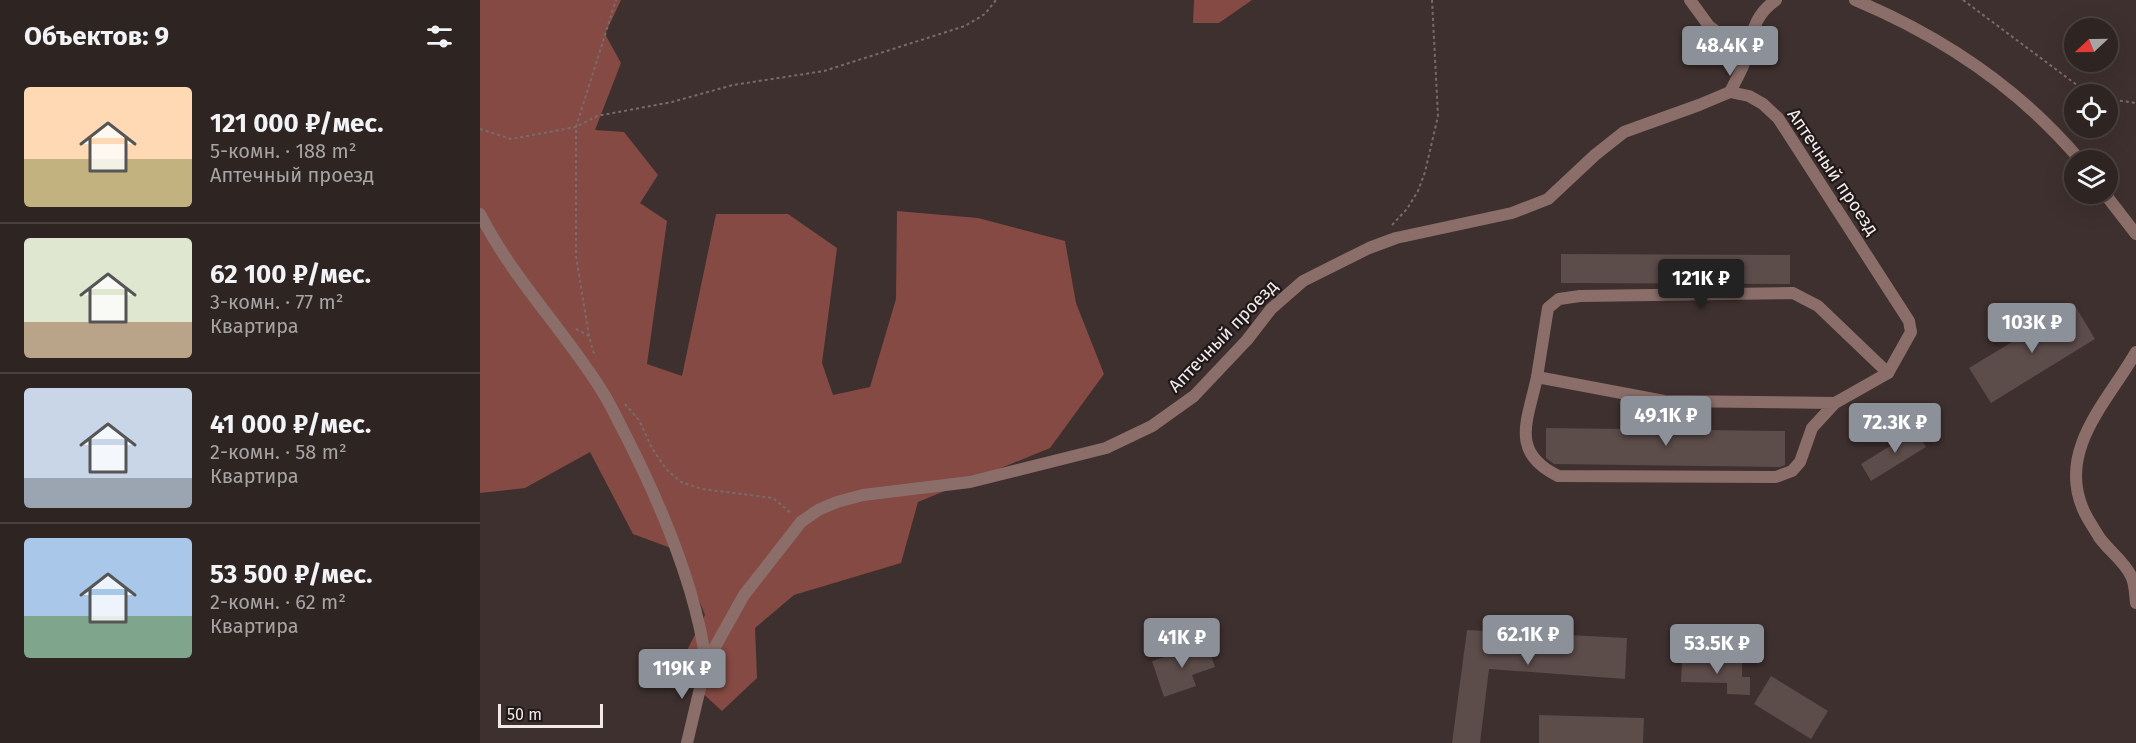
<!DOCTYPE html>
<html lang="ru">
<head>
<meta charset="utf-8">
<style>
  :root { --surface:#2e2422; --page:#362c2a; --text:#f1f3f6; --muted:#a7a4a5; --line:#494140; --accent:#8c9099 }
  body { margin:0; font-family:"Fira Sans",sans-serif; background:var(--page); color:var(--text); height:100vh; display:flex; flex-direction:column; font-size:22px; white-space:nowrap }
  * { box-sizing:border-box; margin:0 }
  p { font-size:20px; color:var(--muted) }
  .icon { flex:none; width:33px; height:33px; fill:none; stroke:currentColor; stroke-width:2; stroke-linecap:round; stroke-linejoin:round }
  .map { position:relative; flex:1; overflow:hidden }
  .details { display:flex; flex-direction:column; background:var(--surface); width:480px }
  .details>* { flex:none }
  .needle { width:39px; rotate:248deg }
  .controls { position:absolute; left:1584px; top:18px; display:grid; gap:12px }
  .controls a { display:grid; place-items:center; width:54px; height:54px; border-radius:50%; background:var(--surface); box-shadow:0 6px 24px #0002,0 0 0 2px var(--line); font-size:30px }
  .scale { position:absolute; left:18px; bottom:15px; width:105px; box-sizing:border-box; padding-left:6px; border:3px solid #f2e9e8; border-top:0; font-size:16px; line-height:21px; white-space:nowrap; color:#f2e9e8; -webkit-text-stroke:4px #201919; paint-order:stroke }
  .price { position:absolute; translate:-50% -51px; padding:0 14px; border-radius:6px; background:var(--accent); color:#fff; font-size:20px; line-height:39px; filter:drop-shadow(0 2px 3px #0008) }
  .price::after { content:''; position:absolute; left:50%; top:36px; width:18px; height:14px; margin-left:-9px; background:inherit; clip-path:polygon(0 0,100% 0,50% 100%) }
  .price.on { background:#222; color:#fff }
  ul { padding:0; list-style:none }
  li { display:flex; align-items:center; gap:18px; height:150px; padding:0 24px }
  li+li { border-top:2px solid var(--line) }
  li span { display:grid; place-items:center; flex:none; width:168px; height:120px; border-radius:6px; color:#555 }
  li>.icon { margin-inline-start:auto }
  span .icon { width:72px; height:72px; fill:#fffc; stroke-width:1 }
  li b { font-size:26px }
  h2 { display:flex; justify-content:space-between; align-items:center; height:72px; padding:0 24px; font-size:26px }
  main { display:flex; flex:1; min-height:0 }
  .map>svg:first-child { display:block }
  .forest { fill:#854a43 }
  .building { fill:#5c4c4a }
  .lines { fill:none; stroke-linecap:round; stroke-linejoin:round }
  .path { stroke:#786c6a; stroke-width:2; stroke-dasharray:3 3; stroke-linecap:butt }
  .minor { stroke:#8b6e6a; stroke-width:12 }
  .labels { text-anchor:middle; stroke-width:4.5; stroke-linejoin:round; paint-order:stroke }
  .street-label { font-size:18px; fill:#f2e9e8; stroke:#201919 }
</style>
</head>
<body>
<main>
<section class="details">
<h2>Объектов: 9<svg class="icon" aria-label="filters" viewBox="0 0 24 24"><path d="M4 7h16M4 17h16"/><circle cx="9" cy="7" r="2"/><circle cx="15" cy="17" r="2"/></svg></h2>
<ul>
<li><span style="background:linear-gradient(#ffd9b3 60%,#c2b280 0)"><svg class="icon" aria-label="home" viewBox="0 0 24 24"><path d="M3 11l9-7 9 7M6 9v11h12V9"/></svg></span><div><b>121 000 ₽/мес.</b><p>5-комн. · 188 m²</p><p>Аптечный проезд</p></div></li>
<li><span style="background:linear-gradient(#dfe7d0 70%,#b9a48a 0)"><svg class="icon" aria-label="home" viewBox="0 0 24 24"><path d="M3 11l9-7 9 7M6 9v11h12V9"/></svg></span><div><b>62 100 ₽/мес.</b><p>3-комн. · 77 m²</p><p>Квартира</p></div></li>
<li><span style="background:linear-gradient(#c9d6e8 75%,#9aa5b1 0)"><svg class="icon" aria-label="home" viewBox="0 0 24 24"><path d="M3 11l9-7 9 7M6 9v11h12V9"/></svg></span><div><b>41 000 ₽/мес.</b><p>2-комн. · 58 m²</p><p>Квартира</p></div></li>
<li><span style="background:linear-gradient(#a9c7e8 65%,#7fa58c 0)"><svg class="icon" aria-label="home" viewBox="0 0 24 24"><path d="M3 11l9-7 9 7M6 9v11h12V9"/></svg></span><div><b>53 500 ₽/мес.</b><p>2-комн. · 62 m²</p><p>Квартира</p></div></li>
</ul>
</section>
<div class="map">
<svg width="1656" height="743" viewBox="0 0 1656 743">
  <rect width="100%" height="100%" fill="#3e302e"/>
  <!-- forest -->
  <g class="forest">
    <polygon points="0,0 141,0 125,34 141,63 115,130 144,132 178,175 160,203 187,221 167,364 202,376 236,214 308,214 357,248 342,363 353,395 390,387 416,299 417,211 498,218 585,241 596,303 624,374 570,448 438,502 421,563 314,595 275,628 277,678 242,711 197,670 225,615 199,551 153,534 110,452 45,488 0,493"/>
    <polygon points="714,0 772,0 739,23 713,23"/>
  </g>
  <!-- building -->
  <g class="building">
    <polygon points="1081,254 1310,255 1310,284 1081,283"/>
    <polygon points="1594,304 1615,339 1511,403 1489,368"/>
    <polygon points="1432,424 1446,447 1391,481 1381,464 1423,438 1420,432"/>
    <polygon points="1066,428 1305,431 1305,465 1300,467 1074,464 1066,458"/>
    <polygon points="987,630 1147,638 1145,679 1009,669 1000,743 972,743"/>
    <polygon points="727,643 735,667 712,675 716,686 684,697 672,661"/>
    <polygon points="1202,660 1262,661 1262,677 1270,677 1270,695 1247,694 1247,683 1201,682"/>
    <polygon points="1291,676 1348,711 1331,739 1274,704"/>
    <polygon points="1059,715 1164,718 1163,743 1059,743"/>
  </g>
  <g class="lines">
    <!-- path -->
    <g class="path">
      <polyline points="1483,0 1609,94"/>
      <polyline points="1628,99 1656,103"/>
      <polyline points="0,129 31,139 96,127 117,116 192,102 253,85 344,71 485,26 505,14 516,0"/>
      <polyline points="912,225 927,209 938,191 945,172 958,116 952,0"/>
      <polyline points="96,329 109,336 114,354"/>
      <polyline points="109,336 96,256 96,127 136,0"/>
      <polyline points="145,404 159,420 172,448 186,469 201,482 222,489 293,498 312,514"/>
    </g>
    <!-- minor -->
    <g class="minor">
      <polyline points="1210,0 1229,26 1266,54"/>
      <path d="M1375 0C1461 36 1540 89 1600 160"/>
      <path d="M1250 92C1254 84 1259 75 1263 66 1273 39 1270 18 1296 0"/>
      <polyline points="1625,194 1656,234"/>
      <path d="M0 214C33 279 84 330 122 391 131 405 138 421 146 436 181 505 216 586 226 663"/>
      <path d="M1656 352C1629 400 1577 449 1603 509 1607 519 1614 528 1619 537 1628 550 1645 562 1651 576 1655 583 1655 594 1656 603"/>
      <polyline points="1057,377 1068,308 1079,299 1100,296 1313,293 1338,306 1408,373"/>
      <path d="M207 743 226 663 264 595 321 522 338 510 357 502 383 495 490 482 626 448 672 426 714 396 767 340 791 309 823 281 889 248 916 238 1032 213 1068 199 1115 155 1144 132 1219 105 1250 92 1269 96 1283 104 1298 118 1429 321 1431 332 1408 373 1355 403 1332 428 1320 462 1312 471 1296 477 1078 476C1029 452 1048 420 1057 377L1184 401 1355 403"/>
    </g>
  </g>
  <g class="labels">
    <!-- street labels -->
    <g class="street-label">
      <text transform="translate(1353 172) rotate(56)" y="6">Аптечный проезд</text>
      <text transform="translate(743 336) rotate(-46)" y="6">Аптечный проезд</text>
    </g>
  </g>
</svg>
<div class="controls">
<a><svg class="needle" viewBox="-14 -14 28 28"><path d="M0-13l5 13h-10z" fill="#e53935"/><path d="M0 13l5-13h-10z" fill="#a7a4a5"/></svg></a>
<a><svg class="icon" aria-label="locate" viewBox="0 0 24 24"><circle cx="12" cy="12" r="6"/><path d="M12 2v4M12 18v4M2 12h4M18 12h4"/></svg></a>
<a><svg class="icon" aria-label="layers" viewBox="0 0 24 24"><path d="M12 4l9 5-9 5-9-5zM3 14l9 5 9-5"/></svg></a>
</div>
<div class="scale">50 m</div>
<b class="price" style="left:1250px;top:77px">48.4K ₽</b>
<b class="price on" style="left:1221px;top:310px">121K ₽</b>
<b class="price" style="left:1552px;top:354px">103K ₽</b>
<b class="price" style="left:1186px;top:447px">49.1K ₽</b>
<b class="price" style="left:1415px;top:454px">72.3K ₽</b>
<b class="price" style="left:1048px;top:666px">62.1K ₽</b>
<b class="price" style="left:702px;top:669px">41K ₽</b>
<b class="price" style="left:1237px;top:675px">53.5K ₽</b>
<b class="price" style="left:202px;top:700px">119K ₽</b>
</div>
</main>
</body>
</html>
